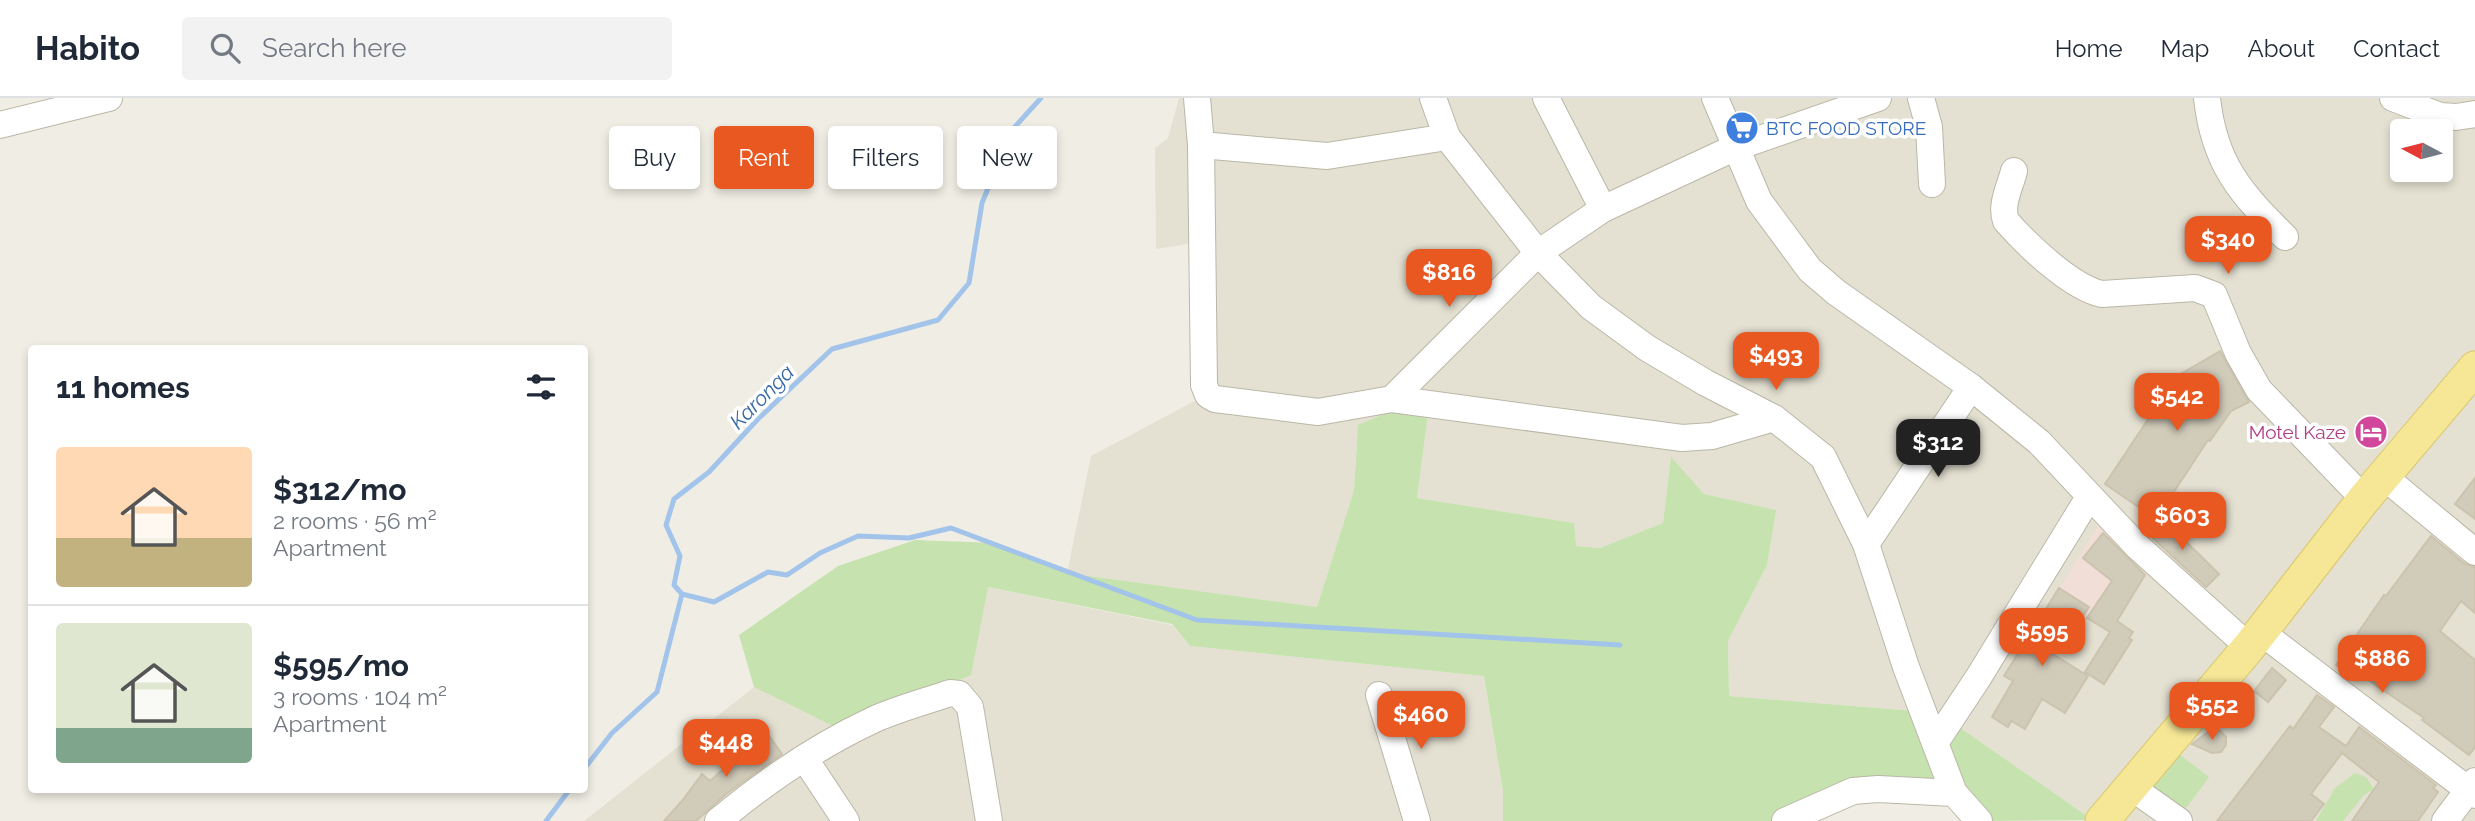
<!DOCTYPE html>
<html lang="en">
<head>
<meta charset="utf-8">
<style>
  :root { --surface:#fff; --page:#f2f2f3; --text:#1f2937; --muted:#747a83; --line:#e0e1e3; --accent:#ea5821 }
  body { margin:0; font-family:Raleway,sans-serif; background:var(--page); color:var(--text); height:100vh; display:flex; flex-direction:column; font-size:26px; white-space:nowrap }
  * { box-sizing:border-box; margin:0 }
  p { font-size:23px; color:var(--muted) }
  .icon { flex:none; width:38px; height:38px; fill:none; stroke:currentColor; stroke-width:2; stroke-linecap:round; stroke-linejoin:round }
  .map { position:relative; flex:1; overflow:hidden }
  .drawer { position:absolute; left:28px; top:247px; width:560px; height:448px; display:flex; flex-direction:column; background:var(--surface); border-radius:7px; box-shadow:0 4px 10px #0003 }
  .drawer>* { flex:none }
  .banner { position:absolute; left:609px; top:28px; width:665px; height:63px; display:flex; gap:14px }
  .needle { width:46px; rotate:277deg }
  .tools { position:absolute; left:2390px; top:21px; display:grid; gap:14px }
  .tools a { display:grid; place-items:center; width:63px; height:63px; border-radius:7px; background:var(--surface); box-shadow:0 4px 10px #0003; font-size:35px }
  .price { position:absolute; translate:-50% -60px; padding:0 16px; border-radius:14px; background:var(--accent); color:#fff; font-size:23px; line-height:46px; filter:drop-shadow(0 2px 4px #0008) }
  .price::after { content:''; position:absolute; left:50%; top:42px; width:21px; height:16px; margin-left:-10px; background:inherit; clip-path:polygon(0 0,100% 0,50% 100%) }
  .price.active { background:#222; color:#fff }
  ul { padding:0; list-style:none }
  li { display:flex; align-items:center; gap:21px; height:175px; padding:0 28px }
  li+li { border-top:2px solid var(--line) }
  li span { display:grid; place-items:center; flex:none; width:196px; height:140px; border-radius:7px; color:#555 }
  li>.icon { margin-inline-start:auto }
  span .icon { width:84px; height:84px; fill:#fffc; stroke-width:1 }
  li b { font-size:30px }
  h2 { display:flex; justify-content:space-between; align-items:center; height:84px; padding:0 28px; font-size:30px }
  .tag { padding:0 24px; border-radius:7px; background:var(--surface); box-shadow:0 4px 10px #0003; font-size:24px; line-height:63px }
  .tag.active { background:var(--accent); color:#fff }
  header { display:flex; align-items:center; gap:42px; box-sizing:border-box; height:98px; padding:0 35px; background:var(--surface); border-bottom:2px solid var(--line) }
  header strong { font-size:33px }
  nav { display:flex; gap:38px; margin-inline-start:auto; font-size:24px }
  .search { width:490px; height:63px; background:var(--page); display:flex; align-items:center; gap:18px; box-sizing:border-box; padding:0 24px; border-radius:7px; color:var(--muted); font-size:26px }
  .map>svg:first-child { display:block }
  .residential { fill:#e4e1d2; fill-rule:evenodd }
  .medical { fill:#f1ded7 }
  .green { fill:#c5e2af }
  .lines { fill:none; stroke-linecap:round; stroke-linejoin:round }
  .stream { stroke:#a3c4ea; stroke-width:5 }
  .building { fill:#d1cbba; stroke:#cbc3ae; stroke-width:2 }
  .minor-casing { stroke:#bbb7a7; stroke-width:28 }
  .major-casing { stroke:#dac668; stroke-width:35 }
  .minor { stroke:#fff; stroke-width:26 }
  .major { stroke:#f6e797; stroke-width:33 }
  .labels { text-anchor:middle; stroke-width:7; stroke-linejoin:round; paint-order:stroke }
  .shop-label { font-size:19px; fill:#366cbe; stroke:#fff; text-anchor:start }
  .hotel-label { font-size:19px; fill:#b23c85; stroke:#fff; text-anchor:end }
  .water-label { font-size:21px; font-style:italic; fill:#3668a5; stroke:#fff }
</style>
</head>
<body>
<header>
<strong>Habito</strong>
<div class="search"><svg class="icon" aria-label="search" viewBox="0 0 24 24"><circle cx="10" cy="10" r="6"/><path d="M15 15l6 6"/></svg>Search here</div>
<nav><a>Home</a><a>Map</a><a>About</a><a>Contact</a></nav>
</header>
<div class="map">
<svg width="2475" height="723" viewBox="0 0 2475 723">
  <rect width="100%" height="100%" fill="#f0eee4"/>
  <!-- residential -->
  <g class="residential">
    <path d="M1179 0H2475V723H2095L1939 615 1729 598 1728 543 1767 467 1775 412 1704 396 1671 360 1663 425 1600 450 1575 448 1574 425 1417 400 1428 317 1358 327 1354 392 1317 509 1067 475 1091 358 1204 298 1194 145 1156 151 1155 50 1168 40ZM2403 33H2441V72H2403Z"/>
    <polygon points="987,489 1172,527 1190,548 1484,578 1503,693 1503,723 584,723 754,589 841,632"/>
  </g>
  <!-- medical -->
  <polygon class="medical" points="2104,418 2152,466 2110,534 2054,499"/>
  <!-- green -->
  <g class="green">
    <polygon points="1396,311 1428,316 1417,400 1574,425 1576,448 1600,450 1663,425 1671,359 1704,396 1776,412 1767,467 1728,543 1729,598 1939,615 2093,722 1979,723 1963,711 1904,695 1854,697 1811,723 1503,723 1503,693 1484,578 1190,548 1172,526 988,489 971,577 841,632 754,589 739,537 838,468 915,442 996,445 1067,475 1317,509 1354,392 1358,327"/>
    <polygon points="2175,653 2209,679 2187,709 2179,711 2151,690"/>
    <polygon points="2355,675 2366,679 2374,691 2364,697 2343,723 2316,723 2335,690"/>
  </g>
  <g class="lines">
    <!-- stream -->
    <g class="stream">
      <polyline points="682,496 714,504 768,474 787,477 820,455 858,438 909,440 951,430 1197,522 1620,547"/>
      <polyline points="584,671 612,635 657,594 682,496 674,487 680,458 666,427 674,401 709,374 758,321 832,251 938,222 969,185 982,105 1012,32 1041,0"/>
      <polyline points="546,723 570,691"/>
    </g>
  </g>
  <!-- building -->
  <g class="building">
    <polygon points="2220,253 2249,304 2231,313 2210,343 2208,342 2156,421 2105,386 2161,302 2155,291"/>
    <polygon points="2475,380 2475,421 2455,406"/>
    <polygon points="2160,418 2219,476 2206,489 2146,434"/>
    <polygon points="2103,435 2145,477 2117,523 2133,534 2129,540 2132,542 2104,586 2085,574 2110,534 2087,520 2112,483 2083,460"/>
    <polygon points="2431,438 2465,466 2475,469 2475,515 2461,503 2440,533 2475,562 2475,649 2469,657 2422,622 2424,620 2355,573 2351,578 2336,567 2384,497 2386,498"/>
    <polygon points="2059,490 2089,509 2078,526 2064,516 2043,550 2088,578 2065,615 2042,601 2025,631 2011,623 2008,629 1992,619 2013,583 2004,578"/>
    <polygon points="2272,570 2286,582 2268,604 2254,593"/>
    <polygon points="2317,597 2334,609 2319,629 2346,648 2359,629 2436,687 2433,690 2438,694 2418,723 2352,723 2379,684 2342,655 2311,696 2324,706 2311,723 2217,723 2290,628 2293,631"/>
    <polygon points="765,632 782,656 726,696 696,723 664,723 682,703 702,676 710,683 745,652 742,649"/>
    <polygon points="2211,632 2220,633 2226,639 2226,647 2221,654 2212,655 2192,646"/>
  </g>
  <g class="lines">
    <defs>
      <g id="minor">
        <polyline points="1197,0 1201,47 1204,287 1208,297 1215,301 1318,314 1392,301 1682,340 1712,338 1774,320"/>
        <polyline points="1433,0 1447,39 1538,155 1591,209 1647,250 1706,285 1774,320 1823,359 1866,446 1906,569 1954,695"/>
        <polyline points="1546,0 1603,111"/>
        <polyline points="1715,0 1759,103 1810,172 1837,195 1971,289 2039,344 2137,448 2249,549"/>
        <polyline points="1921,0 1929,29 1932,86"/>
        <path d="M2207 0C2214 65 2240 95 2285 139"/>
        <polyline points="2393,0 2440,18 2456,19 2475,16"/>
        <polyline points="0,27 109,0"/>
        <polyline points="1201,47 1327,58 1447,39"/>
        <path d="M2014 73C2010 89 2000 107 2006 123 2027 147 2072 190 2102 196L2195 190 2214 197 2238 255 2259 292 2364 401"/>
        <polyline points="1392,301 1538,155 1603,111 1734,50 1878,0"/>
        <polyline points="2383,378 2475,454"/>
        <polyline points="1866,446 1971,289"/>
        <polyline points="2261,534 2475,697"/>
        <polyline points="1379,597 1417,723"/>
        <polyline points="1935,645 1978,580 2089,399"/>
        <polyline points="805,661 846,723"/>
        <polyline points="2131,689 2179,723"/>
        <path d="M718 723C765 684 817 648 873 622 897 611 924 604 950 595L959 596 970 609 989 723"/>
        <polyline points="1785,723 1853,693 1878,691 1954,695 1979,723"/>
        <polyline points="2445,723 2475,683"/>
      </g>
      <polyline id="major" points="2102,723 2249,549 2364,401 2475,270"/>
    </defs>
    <!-- minor casing -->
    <use href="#minor" class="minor-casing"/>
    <!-- major casing -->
    <use href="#major" class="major-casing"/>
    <!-- minor -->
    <use href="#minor" class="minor"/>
    <!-- major -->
    <use href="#major" class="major"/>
  </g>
  <!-- icons -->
  <defs>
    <symbol id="supermarket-disc" viewBox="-11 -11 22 22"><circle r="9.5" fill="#3f7fe0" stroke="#fff"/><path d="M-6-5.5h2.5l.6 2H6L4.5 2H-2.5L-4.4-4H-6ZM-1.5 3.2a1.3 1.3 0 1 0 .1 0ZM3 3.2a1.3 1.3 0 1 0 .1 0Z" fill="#fff"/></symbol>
    <symbol id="hotel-disc" viewBox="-11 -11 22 22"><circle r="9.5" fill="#d1479c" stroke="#fff"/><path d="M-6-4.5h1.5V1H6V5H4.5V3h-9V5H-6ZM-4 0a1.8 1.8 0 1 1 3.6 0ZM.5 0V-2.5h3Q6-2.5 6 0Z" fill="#fff"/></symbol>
  </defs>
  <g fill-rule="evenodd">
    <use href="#supermarket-disc" x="1723" y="11" width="38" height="38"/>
    <use href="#hotel-disc" x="2352" y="315" width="38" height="38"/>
  </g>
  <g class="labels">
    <!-- shop labels -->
    <g class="shop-label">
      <text x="1766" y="37">BTC FOOD STORE</text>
    </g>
    <!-- hotel labels -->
    <g class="hotel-label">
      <text x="2346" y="341">Motel Kaze</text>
    </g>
    <!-- water labels -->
    <g class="water-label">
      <text transform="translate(762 299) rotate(-45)" y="7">Karonga</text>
    </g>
  </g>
</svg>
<div class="tools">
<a><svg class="needle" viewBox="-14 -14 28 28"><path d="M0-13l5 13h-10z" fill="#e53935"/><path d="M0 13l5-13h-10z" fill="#747a83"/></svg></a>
</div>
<b class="price" style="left:2228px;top:178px">$340</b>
<b class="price" style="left:1449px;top:211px">$816</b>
<b class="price" style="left:1776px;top:294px">$493</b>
<b class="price" style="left:2177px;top:335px">$542</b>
<b class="price active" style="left:1938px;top:381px">$312</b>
<b class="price" style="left:2182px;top:454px">$603</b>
<b class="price" style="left:2042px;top:570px">$595</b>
<b class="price" style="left:2382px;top:597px">$886</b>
<b class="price" style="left:2212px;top:644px">$552</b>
<b class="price" style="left:1421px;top:653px">$460</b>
<b class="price" style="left:726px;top:681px">$448</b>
<div class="banner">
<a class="tag">Buy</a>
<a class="tag active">Rent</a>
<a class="tag">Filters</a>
<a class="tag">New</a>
</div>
<section class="drawer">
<h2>11 homes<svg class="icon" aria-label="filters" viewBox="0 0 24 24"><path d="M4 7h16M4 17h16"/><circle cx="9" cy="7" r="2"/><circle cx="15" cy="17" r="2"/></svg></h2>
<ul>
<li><span style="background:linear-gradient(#ffd9b3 65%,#c2b280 0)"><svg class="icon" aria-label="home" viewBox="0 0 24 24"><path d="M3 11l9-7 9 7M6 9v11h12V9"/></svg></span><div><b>$312/mo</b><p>2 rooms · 56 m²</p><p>Apartment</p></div></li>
<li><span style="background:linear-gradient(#dfe7d0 75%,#7fa58c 0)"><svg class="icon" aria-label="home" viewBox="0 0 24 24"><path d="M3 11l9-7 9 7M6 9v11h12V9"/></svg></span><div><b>$595/mo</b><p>3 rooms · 104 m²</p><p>Apartment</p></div></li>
</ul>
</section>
</div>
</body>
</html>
